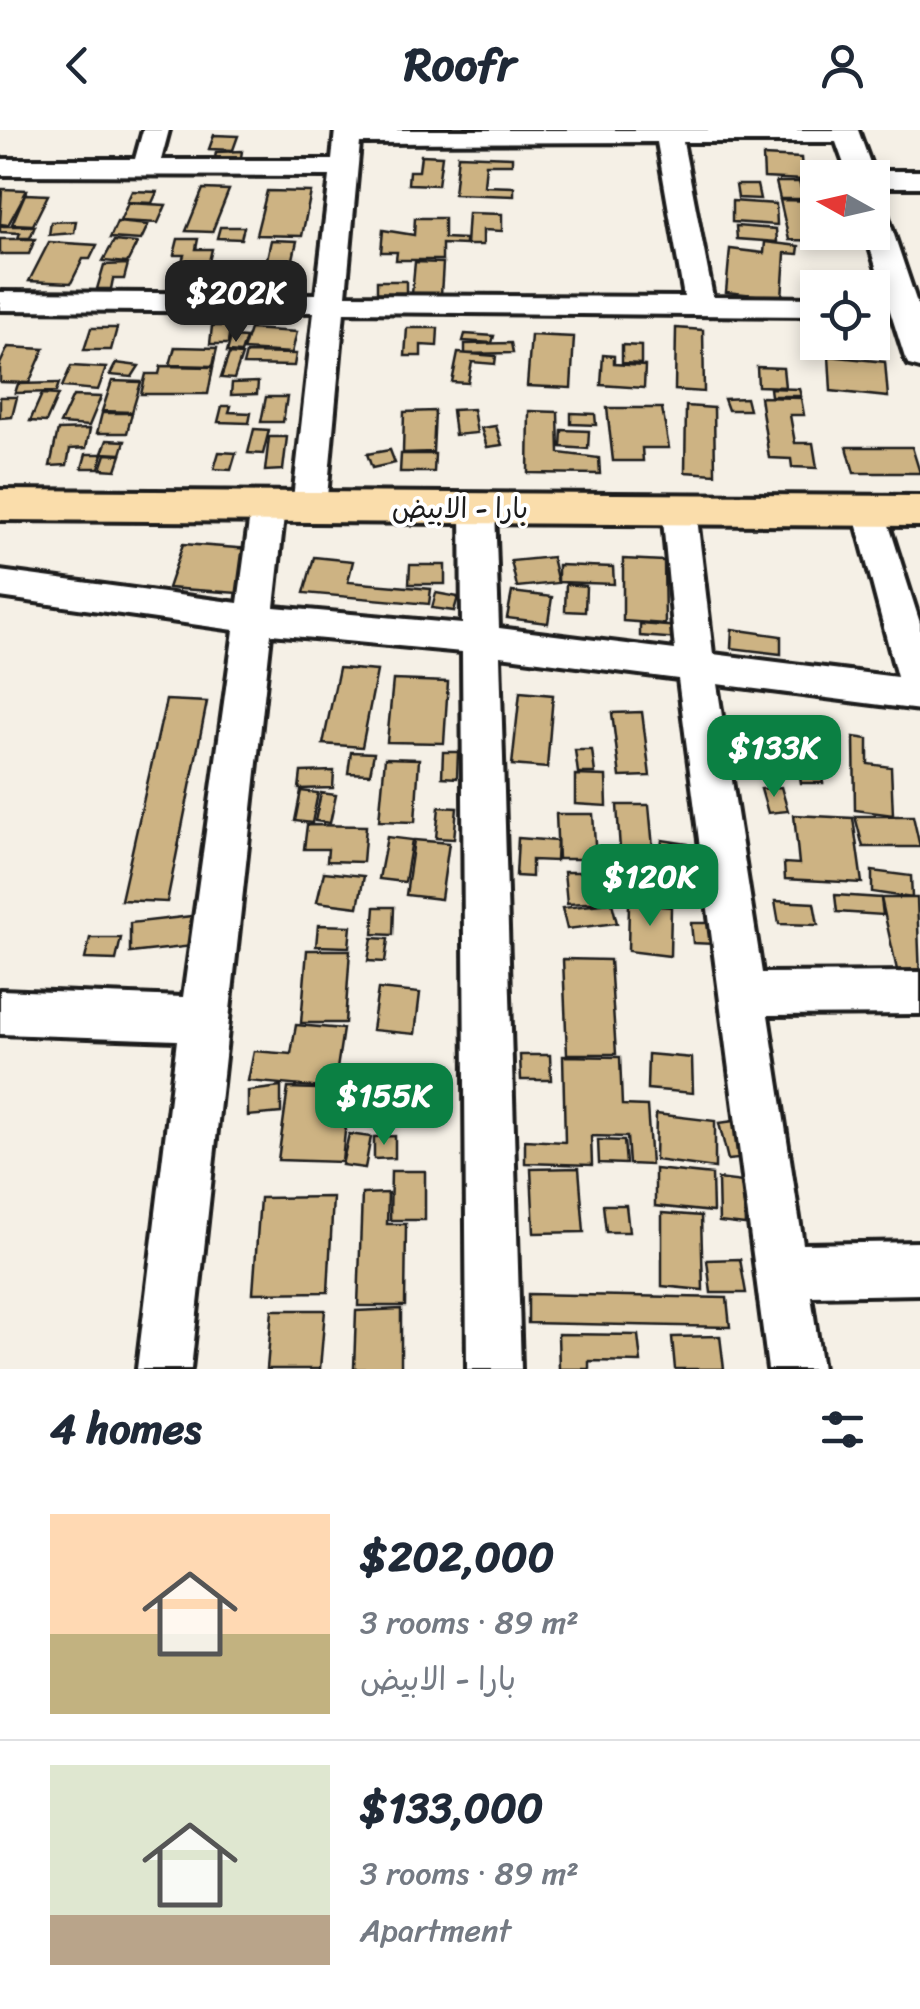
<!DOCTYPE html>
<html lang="en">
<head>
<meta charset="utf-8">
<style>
  :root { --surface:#fff; --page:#f2f2f3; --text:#1f2937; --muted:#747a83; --line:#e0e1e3; --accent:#0b8043 }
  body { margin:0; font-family:Sriracha,"Playpen Sans Arabic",sans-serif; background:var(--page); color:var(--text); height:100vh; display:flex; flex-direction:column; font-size:38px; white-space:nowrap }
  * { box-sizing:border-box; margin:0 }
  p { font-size:32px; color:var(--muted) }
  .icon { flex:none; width:55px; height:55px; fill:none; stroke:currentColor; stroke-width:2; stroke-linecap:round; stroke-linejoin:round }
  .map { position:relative; height:1239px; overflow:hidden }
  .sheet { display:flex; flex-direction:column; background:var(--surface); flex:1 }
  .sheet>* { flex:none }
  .needle { width:65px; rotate:278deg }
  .buttons { position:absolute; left:800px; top:30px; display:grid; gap:20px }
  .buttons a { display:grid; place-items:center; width:90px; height:90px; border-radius:0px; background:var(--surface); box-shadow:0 5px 15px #0003; font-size:50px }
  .price { position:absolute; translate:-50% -85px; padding:0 22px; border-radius:20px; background:var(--accent); color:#fff; font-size:32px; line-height:65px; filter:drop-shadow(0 2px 5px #0008) }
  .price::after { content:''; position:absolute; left:50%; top:60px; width:30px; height:22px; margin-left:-15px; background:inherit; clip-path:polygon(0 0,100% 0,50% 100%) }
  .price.active { background:#222; color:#fff }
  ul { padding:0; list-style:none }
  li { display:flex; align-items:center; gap:30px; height:250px; padding:0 50px }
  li+li { border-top:2px solid var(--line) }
  li span { display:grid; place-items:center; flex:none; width:280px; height:200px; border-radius:0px; color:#555 }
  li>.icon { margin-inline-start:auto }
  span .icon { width:120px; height:120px; fill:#fffc; stroke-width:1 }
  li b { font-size:42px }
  h2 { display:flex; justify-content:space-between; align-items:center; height:120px; padding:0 50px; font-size:42px }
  header { display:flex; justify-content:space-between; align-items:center; height:130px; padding:0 50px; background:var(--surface); font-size:45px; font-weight:700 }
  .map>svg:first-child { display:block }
  .building { fill:#cdb383; stroke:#1c1c1c; stroke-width:2.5 }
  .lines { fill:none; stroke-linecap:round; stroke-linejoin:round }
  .minor-casing { stroke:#1c1c1c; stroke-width:8 }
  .major-casing { stroke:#1c1c1c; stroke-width:8 }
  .minor { fill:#fff; fill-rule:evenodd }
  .major { fill:#faddab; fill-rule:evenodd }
  .labels { text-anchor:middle; stroke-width:8; stroke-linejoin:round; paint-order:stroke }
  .street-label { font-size:28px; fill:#1c1c1c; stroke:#fff }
</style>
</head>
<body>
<header><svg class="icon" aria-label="back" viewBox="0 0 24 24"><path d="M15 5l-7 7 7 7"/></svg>Roofr<svg class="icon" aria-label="person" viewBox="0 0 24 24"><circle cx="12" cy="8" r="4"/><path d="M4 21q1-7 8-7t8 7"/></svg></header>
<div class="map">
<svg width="920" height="1239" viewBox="0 0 920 1239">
  <rect width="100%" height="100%" fill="#f5f0e6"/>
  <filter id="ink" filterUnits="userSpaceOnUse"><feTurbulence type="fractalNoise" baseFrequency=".01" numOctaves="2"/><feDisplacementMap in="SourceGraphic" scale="20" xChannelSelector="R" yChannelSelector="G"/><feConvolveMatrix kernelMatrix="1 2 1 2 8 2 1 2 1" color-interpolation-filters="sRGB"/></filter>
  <g filter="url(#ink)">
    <!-- building -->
    <g class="building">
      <polygon points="214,5 238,6 233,20 209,19"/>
      <polygon points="242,21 240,33 214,34 216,22"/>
      <polygon points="421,25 442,26 438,55 408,54 409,41 419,41"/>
      <polygon points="458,25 512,27 512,34 486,34 484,56 514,57 514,66 454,64"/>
      <polygon points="763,26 801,28 803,50 764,48"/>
      <polygon points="776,52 799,52 804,69 780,69"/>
      <polygon points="736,55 757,55 760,69 738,68"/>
      <polygon points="2,59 27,60 8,95 0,94"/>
      <polygon points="203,59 229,60 212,102 186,101"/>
      <polygon points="132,61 157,62 152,73 127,72"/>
      <polygon points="267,61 311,62 302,106 256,105"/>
      <polygon points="25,64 48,65 33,95 12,94"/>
      <polygon points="780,70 818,71 818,102 824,102 827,111 789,110"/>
      <polygon points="732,71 776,74 777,95 732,92"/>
      <polygon points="128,73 166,75 158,93 120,91"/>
      <polygon points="468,83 502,84 502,101 483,100 483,115 466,115"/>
      <polygon points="415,88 444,88 444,108 465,109 465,115 442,114 442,130 396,130 397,122 381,122 383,100 414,105"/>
      <polygon points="76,91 74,103 49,105 51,92"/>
      <polygon points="117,92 148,95 141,110 110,108"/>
      <polygon points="0,96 35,96 30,108 18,108 20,103 0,102"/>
      <polygon points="736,96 776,99 777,112 737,109"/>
      <polygon points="220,97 244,97 241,109 217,108"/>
      <polygon points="0,109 35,109 29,124 0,124"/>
      <polygon points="178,109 198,109 196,119 212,119 205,148 177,147 184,125 174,125"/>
      <polygon points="271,110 297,111 291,138 265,138"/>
      <polygon points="114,111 137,113 127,133 103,131"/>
      <polygon points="49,112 97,115 90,129 83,129 71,153 29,151"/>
      <polygon points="765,112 799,116 798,124 785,123 782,168 726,162 730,119 764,123"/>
      <polygon points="415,132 443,133 441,165 412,164"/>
      <polygon points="128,134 124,149 113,149 111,159 97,159 104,135"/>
      <polygon points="264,138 281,138 278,159 261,159"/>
      <polygon points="204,148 203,162 175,163 177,149"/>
      <rect x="377" y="151" width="29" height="12"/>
      <polygon points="212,196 230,196 228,214 210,214"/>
      <polygon points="91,198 117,198 111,220 84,220"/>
      <polygon points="407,198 438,198 437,216 421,215 421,226 405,226"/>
      <polygon points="676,198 703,200 704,262 675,260"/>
      <polygon points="250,199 297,202 292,223 243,220"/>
      <polygon points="465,204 494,206 492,213 463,211"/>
      <polygon points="531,205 574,207 571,258 527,256"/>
      <polygon points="231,207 246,208 241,223 227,222"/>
      <polygon points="818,212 846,212 848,223 820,222"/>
      <polygon points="511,213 513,223 465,224 465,214"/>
      <polygon points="622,215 641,216 641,234 622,233"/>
      <polygon points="8,217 44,219 29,253 0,252 0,234"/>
      <polygon points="175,217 217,218 213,236 170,235"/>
      <polygon points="246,223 296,224 294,236 243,235"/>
      <polygon points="458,223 496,226 495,234 472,232 468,253 452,252"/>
      <polygon points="229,224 242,225 234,249 221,248"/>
      <polygon points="603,225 614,226 614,234 645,236 644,258 601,255"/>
      <polygon points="829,226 885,232 888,267 831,261"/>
      <polygon points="116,233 139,236 132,247 110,245"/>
      <polygon points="71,236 106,238 98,260 62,257"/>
      <polygon points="161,236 213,237 208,264 141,264 146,244 159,244"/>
      <polygon points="757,237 783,238 785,257 758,256"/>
      <polygon points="112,251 141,252 132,282 102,281"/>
      <polygon points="258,252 257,264 231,265 232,253"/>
      <polygon points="59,253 56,262 15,263 18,254"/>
      <polygon points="770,258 799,259 801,266 771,266"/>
      <polygon points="42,264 58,265 46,292 30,291"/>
      <polygon points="73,266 101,267 89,296 60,294"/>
      <polygon points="0,267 17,267 12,287 0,288"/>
      <polygon points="266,267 287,267 283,292 261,292"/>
      <polygon points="760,267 801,268 804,285 790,285 795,313 813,313 817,338 792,337 791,329 769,328"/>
      <polygon points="746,268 749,280 728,280 724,269"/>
      <polygon points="222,276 231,276 229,282 251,283 249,293 218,292"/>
      <polygon points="686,276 714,278 715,344 685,342"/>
      <polygon points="607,278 662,278 669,318 642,318 643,331 613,331"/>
      <polygon points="473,279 477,303 455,305 452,280"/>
      <polygon points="435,281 433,322 403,323 404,282"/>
      <polygon points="529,281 558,282 559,323 599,328 600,344 528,343"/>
      <polygon points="102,283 132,283 127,303 97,303"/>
      <polygon points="571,283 595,284 596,295 571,294"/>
      <polygon points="496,296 502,315 487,317 481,298"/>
      <polygon points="90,299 86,318 70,319 67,335 50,336 58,300"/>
      <polygon points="254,299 269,300 263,324 248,323"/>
      <polygon points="562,300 589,301 588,319 561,317"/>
      <polygon points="269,307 287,307 283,340 265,341"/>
      <polygon points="107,310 125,311 121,324 102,323"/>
      <polygon points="847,317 912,317 920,343 854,343"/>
      <polygon points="390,320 395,333 372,338 367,324"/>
      <polygon points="219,322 236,323 231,340 214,339"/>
      <polygon points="86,324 103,324 99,338 82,338"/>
      <polygon points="106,324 121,325 116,340 101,339"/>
      <polygon points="401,324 435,324 434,342 400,342"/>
      <polygon points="183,414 264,420 252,464 168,458"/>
      <polygon points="314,427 353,431 348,452 431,459 429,474 304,463"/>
      <polygon points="552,427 558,453 517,457 511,431"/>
      <polygon points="623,429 664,431 665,494 623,491"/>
      <polygon points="410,435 445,435 445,454 409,454"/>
      <polygon points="558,435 613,437 614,454 558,452"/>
      <polygon points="566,454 586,456 585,482 565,481"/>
      <polygon points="512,462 552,467 548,493 507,488"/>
      <polygon points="436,463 458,467 454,481 432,478"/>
      <polygon points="640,494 680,497 679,509 640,506"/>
      <polygon points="732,499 781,506 781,524 731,518"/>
      <polygon points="339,538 377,541 362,617 323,614"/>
      <polygon points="393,550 448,552 444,613 387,612"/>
      <polygon points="520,562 553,565 547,638 512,635"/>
      <polygon points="166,570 207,572 167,772 121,770"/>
      <polygon points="642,582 650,646 620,647 612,583"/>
      <polygon points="812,597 819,626 783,627 776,598"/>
      <polygon points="819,603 837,604 840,635 821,633"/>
      <polygon points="854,607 868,609 868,634 891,637 893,685 855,680"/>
      <polygon points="575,620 592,620 595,643 578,643"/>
      <polygon points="351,622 374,623 370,644 348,643"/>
      <polygon points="443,622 458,622 457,648 442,647"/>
      <polygon points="385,628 419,629 415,692 379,691"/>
      <polygon points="798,635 820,635 823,653 801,653"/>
      <polygon points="334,641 333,658 299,659 301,642"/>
      <polygon points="575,645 606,646 607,676 575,674"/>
      <polygon points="781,657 788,681 768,683 761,659"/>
      <polygon points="301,661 318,663 312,693 295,691"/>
      <polygon points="321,663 336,665 330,693 315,691"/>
      <polygon points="617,675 649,675 656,750 622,749"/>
      <polygon points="439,677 457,678 454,709 436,708"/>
      <polygon points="556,684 593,684 596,729 558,729"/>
      <polygon points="794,685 853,688 862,753 785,749 784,733 799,734"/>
      <polygon points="855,686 913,686 920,717 863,717"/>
      <polygon points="307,695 366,696 363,732 327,731 328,719 304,719"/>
      <polygon points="387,707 412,710 405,752 379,749"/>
      <polygon points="518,708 557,711 556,731 532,730 532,747 516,746"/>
      <polygon points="414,710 449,713 441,769 406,765"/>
      <polygon points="662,710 688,714 686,733 660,729"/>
      <polygon points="872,741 911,746 912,768 872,762"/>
      <polygon points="324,742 364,746 358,777 317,772"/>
      <polygon points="564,742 601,742 605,772 567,774"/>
      <polygon points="835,765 881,768 883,785 837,782"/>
      <polygon points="881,768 917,768 920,849 899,849"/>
      <polygon points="775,771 814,773 818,795 779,794"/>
      <polygon points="612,773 617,793 567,799 562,778"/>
      <polygon points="629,773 671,777 670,826 628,821"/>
      <polygon points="375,777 394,777 393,805 373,804"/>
      <polygon points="192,786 193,816 130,823 130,793"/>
      <polygon points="691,793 712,793 714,814 693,813"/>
      <polygon points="318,795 351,796 349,817 316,816"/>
      <polygon points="90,808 121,808 116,830 85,829"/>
      <polygon points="372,808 388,809 385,832 368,831"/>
      <polygon points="307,820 350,820 345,893 301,893"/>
      <polygon points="563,829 610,830 616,924 567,924"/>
      <polygon points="378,859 420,863 415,904 372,900"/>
      <polygon points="296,895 343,899 334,959 248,951 254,921 291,924"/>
      <polygon points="648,924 692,928 693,963 647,959"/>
      <polygon points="520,925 550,925 551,950 521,950"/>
      <polygon points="563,926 620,927 622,975 647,976 651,1035 629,1034 627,1007 591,1006 592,1035 525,1033 525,1010 565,1012"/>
      <polygon points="281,957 281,983 248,986 248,961"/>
      <polygon points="288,958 349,960 342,1032 278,1030"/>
      <polygon points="656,984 715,991 715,1038 655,1030"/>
      <polygon points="741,990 750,1028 728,1030 719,993"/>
      <polygon points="349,1004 371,1007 365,1038 342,1035"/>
      <polygon points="395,1006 395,1028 374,1029 374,1007"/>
      <polygon points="598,1010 624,1011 626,1034 599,1033"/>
      <polygon points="579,1038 584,1102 534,1103 531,1039"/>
      <polygon points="655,1039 712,1045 713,1082 655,1076"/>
      <polygon points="391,1041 425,1041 425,1090 390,1090"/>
      <polygon points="718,1049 743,1052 745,1095 719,1092"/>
      <polygon points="388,1063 387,1094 406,1094 405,1176 358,1176 362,1064"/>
      <polygon points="333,1067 328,1162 253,1163 260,1068"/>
      <polygon points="603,1075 626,1075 629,1102 606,1102"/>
      <polygon points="662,1083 701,1086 703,1160 662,1156"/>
      <polygon points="740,1129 746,1163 711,1163 707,1130"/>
      <polygon points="528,1164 727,1168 730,1197 528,1193"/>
      <polygon points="401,1179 401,1239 354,1239 356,1181"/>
      <polygon points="272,1180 325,1180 320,1239 267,1239"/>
      <polygon points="558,1204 638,1205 641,1232 589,1231 589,1239 559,1239"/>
      <polygon points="720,1206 724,1239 675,1239 672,1207"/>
    </g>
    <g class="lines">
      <defs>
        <g id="minor">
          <path d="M143 0H169L161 30H332L335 0H858L873 41H920V57H872V48H849L836 12H683L713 167 818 168V186L344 182 326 378 321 386 309 390 297 386 292 378 314 182 0 180V162L316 164 330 46 0 45V29H135ZM657 12 684 167 346 165 360 13Z"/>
          <polygon points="872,73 886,81 920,182 920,238 909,235 905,228 865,102 872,102"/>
          <polygon points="268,365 280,369 285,377 274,477 462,494 461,378 466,370 478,366 490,370 495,378 499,498 675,520 662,379 667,371 679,367 691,371 696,379 713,524 897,547 853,381 858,373 870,369 882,373 920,493 920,580 717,554 762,843 920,842 920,884 768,885 803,1114 920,1112 920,1164 811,1166 822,1239 768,1239 678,549 500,526 521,1239 467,1239 462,522 271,504 191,1239 137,1239 177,910 0,904 0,860 183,867 234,500 0,467 0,441 238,473 251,377 256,369"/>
        </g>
        <polygon id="major" points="0,360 920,366 920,396 0,390"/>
      </defs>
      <!-- minor casing -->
      <use href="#minor" class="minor-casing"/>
      <!-- major casing -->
      <use href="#major" class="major-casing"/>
      <!-- minor -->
      <use href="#minor" class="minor"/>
      <!-- major -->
      <use href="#major" class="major"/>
    </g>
  </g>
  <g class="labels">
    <!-- street labels -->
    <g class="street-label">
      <text x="460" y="388">بارا - الابيض</text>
    </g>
  </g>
</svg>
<div class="buttons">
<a><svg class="needle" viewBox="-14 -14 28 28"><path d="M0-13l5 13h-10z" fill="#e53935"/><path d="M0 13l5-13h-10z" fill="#747a83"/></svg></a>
<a><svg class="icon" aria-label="locate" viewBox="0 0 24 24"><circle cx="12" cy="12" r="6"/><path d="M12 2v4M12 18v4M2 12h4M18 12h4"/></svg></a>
</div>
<b class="price active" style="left:236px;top:215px">$202K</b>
<b class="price" style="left:774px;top:670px">$133K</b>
<b class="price" style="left:650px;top:799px">$120K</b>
<b class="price" style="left:384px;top:1018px">$155K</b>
</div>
<section class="sheet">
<h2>4 homes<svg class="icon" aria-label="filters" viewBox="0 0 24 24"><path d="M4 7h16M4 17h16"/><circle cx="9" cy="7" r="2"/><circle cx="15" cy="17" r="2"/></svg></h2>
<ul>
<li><span style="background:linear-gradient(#ffd9b3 60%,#c2b280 0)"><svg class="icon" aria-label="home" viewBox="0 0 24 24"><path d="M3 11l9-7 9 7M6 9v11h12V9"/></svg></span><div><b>$202,000</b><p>3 rooms · 89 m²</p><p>بارا - الابيض</p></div></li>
<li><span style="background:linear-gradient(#dfe7d0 75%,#b9a48a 0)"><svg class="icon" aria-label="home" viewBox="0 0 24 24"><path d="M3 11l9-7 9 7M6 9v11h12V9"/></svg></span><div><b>$133,000</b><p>3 rooms · 89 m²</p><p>Apartment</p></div></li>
</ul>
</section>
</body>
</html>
